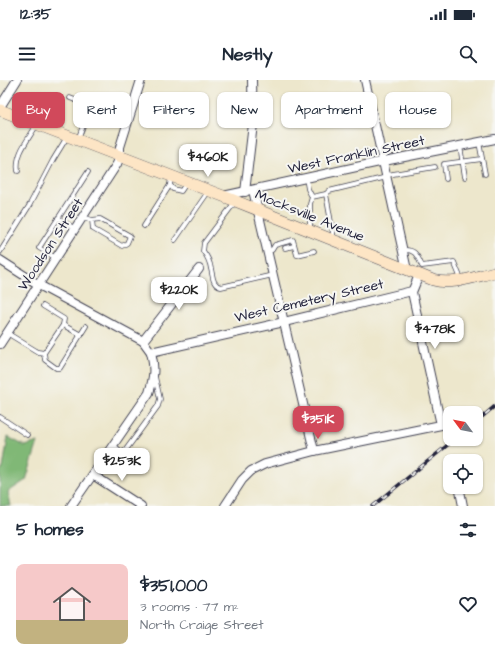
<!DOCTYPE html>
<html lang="en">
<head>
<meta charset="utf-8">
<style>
  :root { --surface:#fff; --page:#f6f6f7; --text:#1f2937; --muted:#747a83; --line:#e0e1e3; --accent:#d1495b }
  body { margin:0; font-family:"Architects Daughter",sans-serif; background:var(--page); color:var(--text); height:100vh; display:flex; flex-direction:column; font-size:15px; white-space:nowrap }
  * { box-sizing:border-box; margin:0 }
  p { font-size:13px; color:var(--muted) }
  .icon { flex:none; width:22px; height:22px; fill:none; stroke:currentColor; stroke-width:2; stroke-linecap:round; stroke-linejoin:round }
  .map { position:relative; height:426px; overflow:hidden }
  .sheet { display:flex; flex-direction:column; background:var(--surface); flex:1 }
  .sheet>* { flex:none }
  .hud { position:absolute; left:12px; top:12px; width:471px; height:36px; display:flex; gap:8px }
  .needle { width:26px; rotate:302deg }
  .controls { position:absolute; left:443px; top:326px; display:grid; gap:8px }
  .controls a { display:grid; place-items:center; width:40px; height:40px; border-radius:8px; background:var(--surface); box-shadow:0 1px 3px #0004; font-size:20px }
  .price { position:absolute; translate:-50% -34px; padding:0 9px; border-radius:8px; background:#fff; color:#222; font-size:13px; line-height:26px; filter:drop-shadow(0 1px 2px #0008) }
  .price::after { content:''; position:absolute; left:50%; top:24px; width:12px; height:9px; margin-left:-6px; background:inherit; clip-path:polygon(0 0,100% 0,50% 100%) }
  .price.active { background:var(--accent); color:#fff }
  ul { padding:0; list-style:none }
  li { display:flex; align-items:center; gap:12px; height:100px; padding:0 16px }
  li+li { border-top:1px solid var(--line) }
  li span { display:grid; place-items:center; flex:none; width:112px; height:80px; border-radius:8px; color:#555 }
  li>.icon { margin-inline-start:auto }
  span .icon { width:48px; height:48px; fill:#fffc; stroke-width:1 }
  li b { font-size:17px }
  h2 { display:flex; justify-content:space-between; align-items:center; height:48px; padding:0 16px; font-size:17px }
  .tag { padding:0 14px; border-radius:8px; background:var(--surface); box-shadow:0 1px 3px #0004; font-size:14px; line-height:36px }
  .tag.active { background:var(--accent); color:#fff }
  .status { display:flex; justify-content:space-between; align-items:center; height:28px; padding:0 20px; background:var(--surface); direction:ltr }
  .status svg { height:11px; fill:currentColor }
  header { display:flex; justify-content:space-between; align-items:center; height:52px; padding:0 16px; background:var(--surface); font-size:18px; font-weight:700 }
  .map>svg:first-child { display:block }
  .forest { fill:#80b876; stroke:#516d58 }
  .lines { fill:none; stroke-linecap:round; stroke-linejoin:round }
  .lane-casing { stroke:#404051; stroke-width:5.5 }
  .street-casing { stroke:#404051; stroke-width:10 }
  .secondary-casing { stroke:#404051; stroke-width:12 }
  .lane { stroke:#fff; stroke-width:4 }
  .street { stroke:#fff; stroke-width:8 }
  .secondary { stroke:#fde5c5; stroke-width:11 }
  .rail-casing { stroke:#22223b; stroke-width:3.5 }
  .rail { stroke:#f6f6f2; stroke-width:2; stroke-dasharray:6; stroke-linecap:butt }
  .labels { text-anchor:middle; stroke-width:4; stroke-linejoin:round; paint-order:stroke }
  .street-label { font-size:14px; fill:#22223b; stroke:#f6f6f2 }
</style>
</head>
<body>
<div class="status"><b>12:35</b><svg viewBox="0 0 49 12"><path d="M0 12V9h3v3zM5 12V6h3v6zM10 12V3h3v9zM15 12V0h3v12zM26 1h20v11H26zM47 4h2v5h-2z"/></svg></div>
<header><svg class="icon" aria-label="menu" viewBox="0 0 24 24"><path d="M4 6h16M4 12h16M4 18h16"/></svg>Nestly<svg class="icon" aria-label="search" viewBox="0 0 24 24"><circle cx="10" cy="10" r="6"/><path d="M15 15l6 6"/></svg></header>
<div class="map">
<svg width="495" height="426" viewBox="0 0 495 426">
  <rect width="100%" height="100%" fill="#f6f6f2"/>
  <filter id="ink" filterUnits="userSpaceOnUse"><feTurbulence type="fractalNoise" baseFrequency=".025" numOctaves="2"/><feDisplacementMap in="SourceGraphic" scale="8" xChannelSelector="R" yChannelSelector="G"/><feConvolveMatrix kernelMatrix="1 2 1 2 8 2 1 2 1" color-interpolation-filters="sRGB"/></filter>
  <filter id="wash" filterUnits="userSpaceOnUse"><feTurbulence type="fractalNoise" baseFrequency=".012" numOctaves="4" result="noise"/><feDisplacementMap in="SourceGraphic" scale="16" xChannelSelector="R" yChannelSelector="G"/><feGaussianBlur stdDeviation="0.9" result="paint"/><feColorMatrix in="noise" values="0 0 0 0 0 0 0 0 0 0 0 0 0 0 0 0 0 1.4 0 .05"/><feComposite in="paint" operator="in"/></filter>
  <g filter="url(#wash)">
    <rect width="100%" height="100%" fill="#ede7cc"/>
    <!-- forest -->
    <polygon class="forest" points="8,357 25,366 38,362 26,400 8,412 11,426 0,426 0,391 3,388"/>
  </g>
  <g filter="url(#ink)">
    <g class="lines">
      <defs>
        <g id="lane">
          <polyline points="70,18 90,26 78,60"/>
          <polyline points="89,31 96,34 103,17"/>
          <polyline points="479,62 485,94"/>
          <polyline points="460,66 465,97"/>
          <path d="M18 91C15 74 28 60 36 46"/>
          <polyline points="387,95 435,87"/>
          <polyline points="171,96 170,105 173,109 181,111 187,102"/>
          <polyline points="306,98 308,109 312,117"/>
          <polyline points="446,99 444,84 482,79"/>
          <path d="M235 122 204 163 203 171C207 176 210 182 211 189 213 196 212 205 221 207L273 195"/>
          <polyline points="83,137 92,140 100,139 130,156 127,163 122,166 93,149 92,140"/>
          <polyline points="58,138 75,149"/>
          <polyline points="144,146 170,105"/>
          <polyline points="310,149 310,124 312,117 326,114"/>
          <polyline points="334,159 326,114 329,111 387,97"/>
          <polyline points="175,160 208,112"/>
          <polyline points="285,168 294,166"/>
          <path d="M403 170C416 169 417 176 422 186L454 182 461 199"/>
          <polyline points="267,171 272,170 275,165 293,160 297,175 314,171"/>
          <polyline points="0,172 29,126 53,80 67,57"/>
          <polyline points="56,178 39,168 88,92"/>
          <polyline points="63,245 81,255"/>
          <polyline points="7,253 38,272 44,273 63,245 64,239 43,226"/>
          <polyline points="44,273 45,280 56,288 60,288 86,246"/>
          <polyline points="0,337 27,355"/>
          <polyline points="113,365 122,372 125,371 158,326 160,319 155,297"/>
        </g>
        <g id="street">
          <polyline points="365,0 407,190"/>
          <polyline points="0,27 17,0"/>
          <polyline points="253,110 314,371"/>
          <polyline points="245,112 253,44 252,0"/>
          <polyline points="223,116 384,81 495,59"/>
          <polyline points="0,180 39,205 143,261 151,272 284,242 412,211"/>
          <polyline points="143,261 199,189"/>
          <polyline points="0,264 117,84 120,76 120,67 141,0"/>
          <polyline points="93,395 141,426"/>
          <polyline points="460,411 463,426"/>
          <path d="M71 426 149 313C154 297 155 288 151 272"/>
          <polyline points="225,426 242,400 251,391 265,384 314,371 441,345 412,212 419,195"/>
        </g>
        <path id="secondary" d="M0 30 223 116 433 200C453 206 476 196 495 192"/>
      </defs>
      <!-- lane casing -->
      <use href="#lane" class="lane-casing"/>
      <!-- street casing -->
      <use href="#street" class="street-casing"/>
      <!-- secondary casing -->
      <use href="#secondary" class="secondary-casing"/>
      <!-- lane -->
      <use href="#lane" class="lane"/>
      <!-- street -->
      <use href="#street" class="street"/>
      <!-- secondary -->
      <use href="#secondary" class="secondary"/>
      <defs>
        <g id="rail">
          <polyline points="476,342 495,326"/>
          <polyline points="373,426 455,359"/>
        </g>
      </defs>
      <!-- rail casing -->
      <use href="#rail" class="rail-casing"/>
      <!-- rail -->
      <use href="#rail" class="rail"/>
    </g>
  </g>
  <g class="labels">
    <!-- street labels -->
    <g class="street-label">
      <text transform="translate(356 74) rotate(-12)" y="5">West Franklin Street</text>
      <text transform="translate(310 135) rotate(22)" y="5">Mocksville Avenue</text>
      <text transform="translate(50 164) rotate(-57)" y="5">Woodson Street</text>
      <text transform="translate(309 220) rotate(-13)" y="5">West Cemetery Street</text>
    </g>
  </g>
</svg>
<div class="controls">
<a><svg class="needle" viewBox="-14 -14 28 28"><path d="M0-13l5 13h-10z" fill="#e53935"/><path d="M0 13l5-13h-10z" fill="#747a83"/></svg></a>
<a><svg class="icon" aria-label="locate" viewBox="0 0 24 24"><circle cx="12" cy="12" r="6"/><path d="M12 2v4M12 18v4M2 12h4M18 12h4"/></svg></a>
</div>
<b class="price" style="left:208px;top:98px">$460K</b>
<b class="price" style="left:179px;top:231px">$220K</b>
<b class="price" style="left:435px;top:270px">$478K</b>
<b class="price active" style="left:318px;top:360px">$351K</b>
<b class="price" style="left:122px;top:402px">$253K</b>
<div class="hud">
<a class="tag active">Buy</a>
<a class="tag">Rent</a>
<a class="tag">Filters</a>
<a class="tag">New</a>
<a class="tag">Apartment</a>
<a class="tag">House</a>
</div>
</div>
<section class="sheet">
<h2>5 homes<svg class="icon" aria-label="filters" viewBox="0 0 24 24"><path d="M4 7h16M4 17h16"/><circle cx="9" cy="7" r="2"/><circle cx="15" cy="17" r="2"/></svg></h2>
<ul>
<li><span style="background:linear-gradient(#f6c9c9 70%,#c2b280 0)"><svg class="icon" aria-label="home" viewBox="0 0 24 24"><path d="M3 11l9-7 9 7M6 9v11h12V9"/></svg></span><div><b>$351,000</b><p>3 rooms · 77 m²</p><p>North Craige Street</p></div><svg class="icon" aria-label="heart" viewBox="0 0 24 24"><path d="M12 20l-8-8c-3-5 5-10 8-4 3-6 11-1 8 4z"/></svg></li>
</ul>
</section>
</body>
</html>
